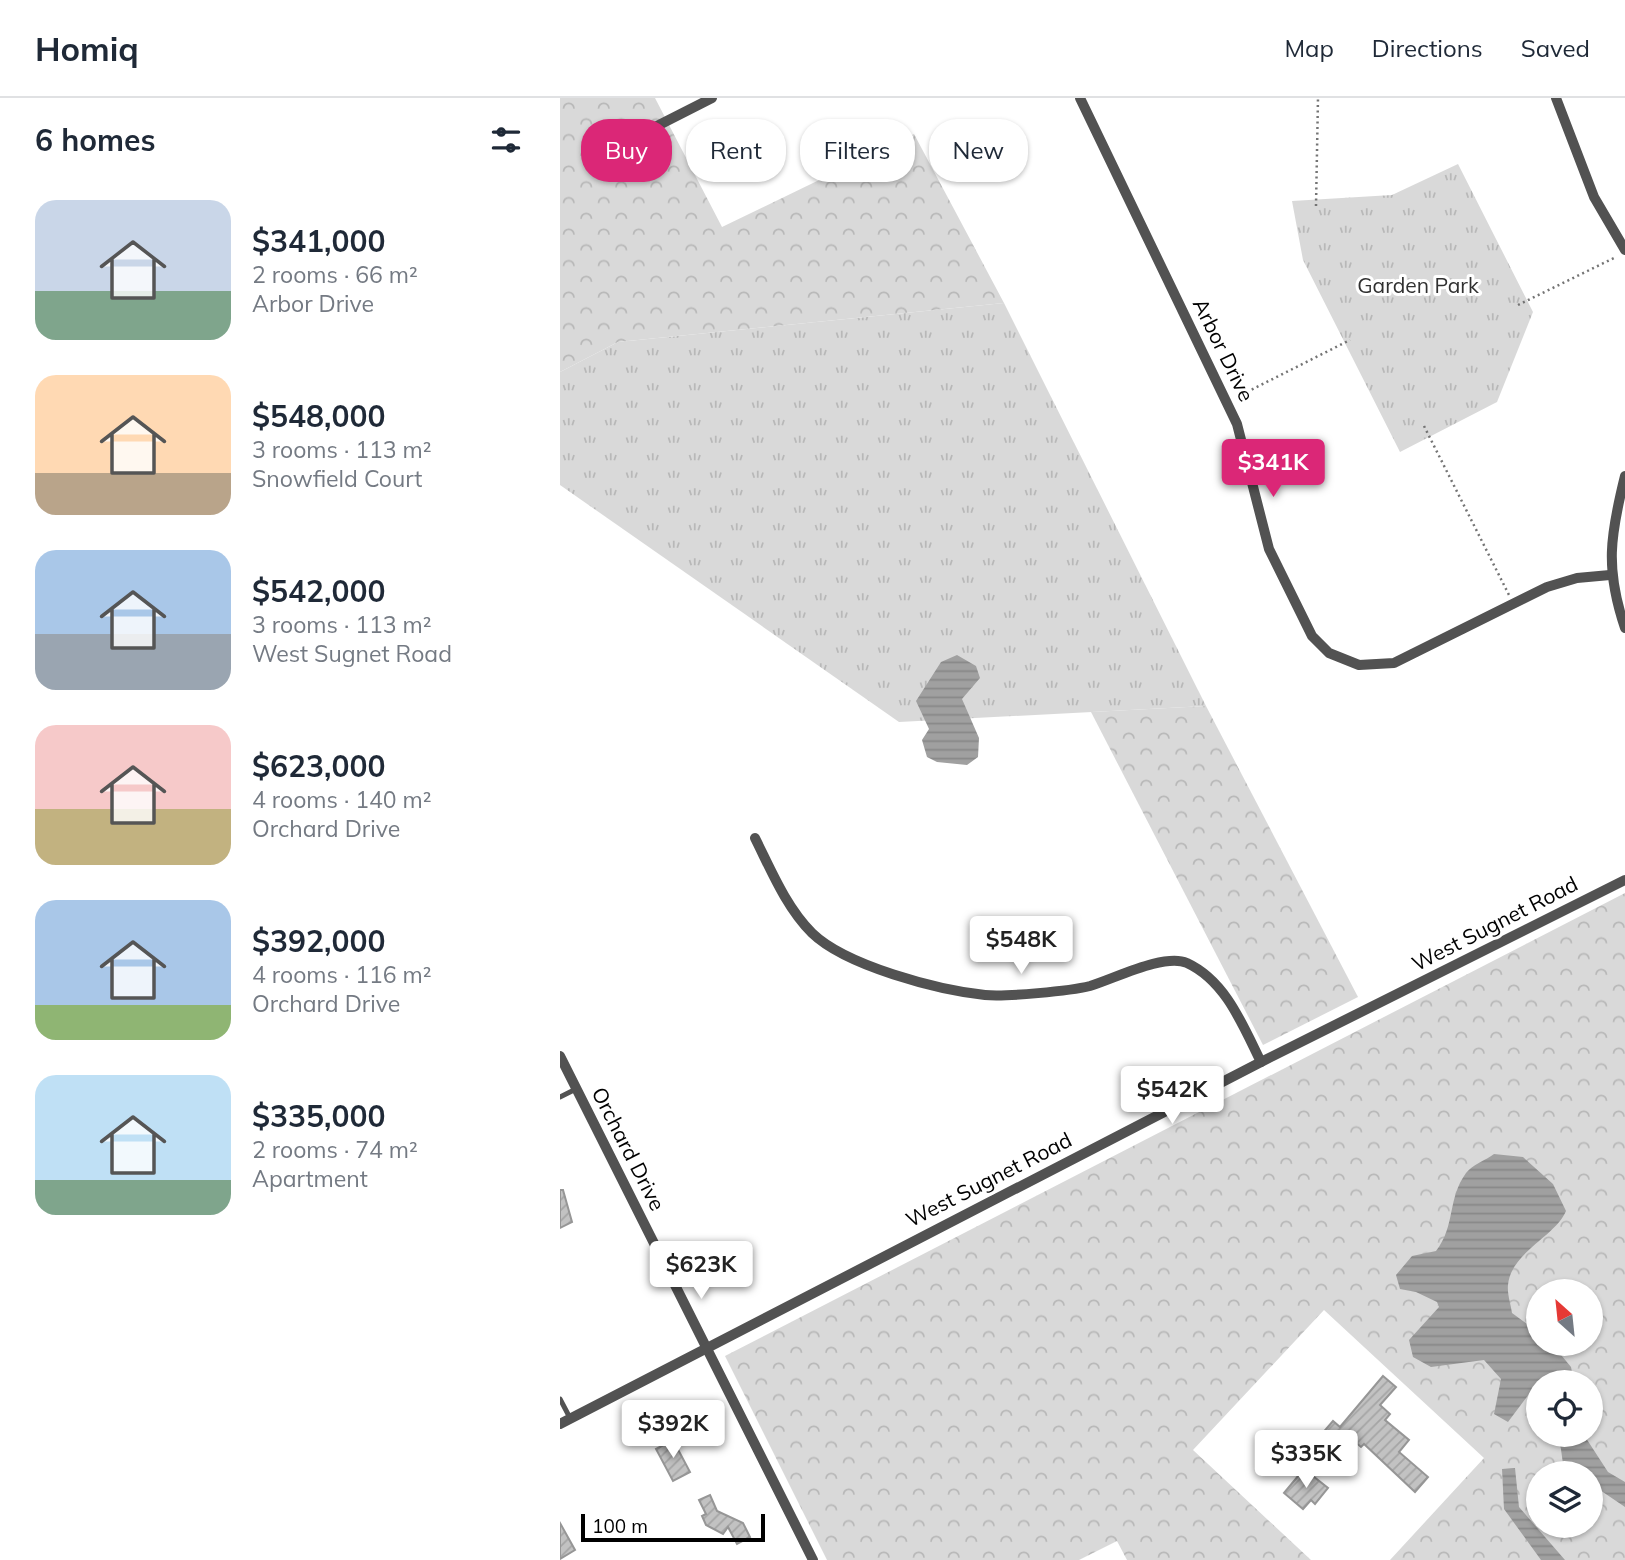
<!DOCTYPE html>
<html lang="en">
<head>
<meta charset="utf-8">
<style>
  :root { --surface:#fff; --page:#f6f6f7; --text:#1f2937; --muted:#747a83; --line:#e0e1e3; --accent:#db2777 }
  body { margin:0; font-family:Mulish,sans-serif; background:var(--page); color:var(--text); height:100vh; display:flex; flex-direction:column; font-size:26px; white-space:nowrap }
  * { box-sizing:border-box; margin:0 }
  p { font-size:23px; color:var(--muted) }
  .icon { flex:none; width:38px; height:38px; fill:none; stroke:currentColor; stroke-width:2; stroke-linecap:round; stroke-linejoin:round }
  .map { position:relative; flex:1; overflow:hidden }
  .side { display:flex; flex-direction:column; background:var(--surface); width:560px }
  .side>* { flex:none }
  .banner { position:absolute; left:21px; top:21px; width:665px; height:63px; display:flex; gap:14px }
  .needle { width:46px; rotate:333deg }
  .tools { position:absolute; left:966px; top:1181px; display:grid; gap:14px }
  .tools a { display:grid; place-items:center; width:77px; height:77px; border-radius:50%; background:var(--surface); box-shadow:0 2px 5px #0004; font-size:35px }
  .scale { position:absolute; left:21px; bottom:18px; width:184px; box-sizing:border-box; padding-left:7px; border:4px solid #000; border-top:0; font-size:19px; line-height:24px; white-space:nowrap; color:#000; -webkit-text-stroke:5px #fff; paint-order:stroke }
  .price { position:absolute; translate:-50% -60px; padding:0 16px; border-radius:7px; background:#fff; color:#222; font-size:23px; line-height:46px; filter:drop-shadow(0 2px 4px #0008) }
  .price::after { content:''; position:absolute; left:50%; top:42px; width:21px; height:16px; margin-left:-10px; background:inherit; clip-path:polygon(0 0,100% 0,50% 100%) }
  .price.selected { background:var(--accent); color:#fff }
  ul { padding:0; list-style:none }
  li { display:flex; align-items:center; gap:21px; height:175px; padding:0 35px }
  li span { display:grid; place-items:center; flex:none; width:196px; height:140px; border-radius:21px; color:#555 }
  li>.icon { margin-inline-start:auto }
  span .icon { width:84px; height:84px; fill:#fffc; stroke-width:1 }
  li b { font-size:30px }
  h2 { display:flex; justify-content:space-between; align-items:center; height:84px; padding:0 35px; font-size:30px }
  .pill { padding:0 24px; border-radius:28px; background:var(--surface); box-shadow:0 2px 5px #0004; font-size:24px; line-height:63px }
  .pill.selected { background:var(--accent); color:#fff }
  header { display:flex; align-items:center; gap:42px; box-sizing:border-box; height:98px; padding:0 35px; background:var(--surface); border-bottom:2px solid var(--line) }
  header strong { font-size:33px }
  nav { display:flex; gap:38px; margin-inline-start:auto; font-size:24px }
  main { display:flex; flex:1; min-height:0 }
  .map>svg:first-child { display:block }
  .grass { fill:url(#grass-tufts) }
  .forest { fill:url(#forest-crowns); fill-rule:evenodd }
  .water { fill:url(#water-rules) }
  .building { fill:url(#building-hatch); stroke:#969696; stroke-width:2 }
  .lines { fill:none; stroke-linecap:round; stroke-linejoin:round }
  .path { stroke:#747474; stroke-width:2.5; stroke-dasharray:2 3.5; stroke-linecap:butt }
  .service { stroke:#525252; stroke-width:5 }
  .minor { stroke:#525252; stroke-width:10 }
  .labels { text-anchor:middle; stroke-width:6; stroke-linejoin:round; paint-order:stroke }
  .park-label { font-size:21px; fill:#303030; stroke:#fff }
  .street-label { font-size:21px; fill:#000; stroke:#fff }
</style>
</head>
<body>
<header>
<strong>Homiq</strong>
<nav><a>Map</a><a>Directions</a><a>Saved</a></nav>
</header>
<main>
<section class="side">
<h2>6 homes<svg class="icon" aria-label="filters" viewBox="0 0 24 24"><path d="M4 7h16M4 17h16"/><circle cx="9" cy="7" r="2"/><circle cx="15" cy="17" r="2"/></svg></h2>
<ul>
<li><span style="background:linear-gradient(#c9d6e8 65%,#7fa58c 0)"><svg class="icon" aria-label="home" viewBox="0 0 24 24"><path d="M3 11l9-7 9 7M6 9v11h12V9"/></svg></span><div><b>$341,000</b><p>2 rooms · 66 m²</p><p>Arbor Drive</p></div></li>
<li><span style="background:linear-gradient(#ffd9b3 70%,#b9a48a 0)"><svg class="icon" aria-label="home" viewBox="0 0 24 24"><path d="M3 11l9-7 9 7M6 9v11h12V9"/></svg></span><div><b>$548,000</b><p>3 rooms · 113 m²</p><p>Snowfield Court</p></div></li>
<li><span style="background:linear-gradient(#a9c7e8 60%,#9aa5b1 0)"><svg class="icon" aria-label="home" viewBox="0 0 24 24"><path d="M3 11l9-7 9 7M6 9v11h12V9"/></svg></span><div><b>$542,000</b><p>3 rooms · 113 m²</p><p>West Sugnet Road</p></div></li>
<li><span style="background:linear-gradient(#f6c9c9 60%,#c2b280 0)"><svg class="icon" aria-label="home" viewBox="0 0 24 24"><path d="M3 11l9-7 9 7M6 9v11h12V9"/></svg></span><div><b>$623,000</b><p>4 rooms · 140 m²</p><p>Orchard Drive</p></div></li>
<li><span style="background:linear-gradient(#a9c7e8 75%,#8fb573 0)"><svg class="icon" aria-label="home" viewBox="0 0 24 24"><path d="M3 11l9-7 9 7M6 9v11h12V9"/></svg></span><div><b>$392,000</b><p>4 rooms · 116 m²</p><p>Orchard Drive</p></div></li>
<li><span style="background:linear-gradient(#bfe0f5 75%,#7fa58c 0)"><svg class="icon" aria-label="home" viewBox="0 0 24 24"><path d="M3 11l9-7 9 7M6 9v11h12V9"/></svg></span><div><b>$335,000</b><p>2 rooms · 74 m²</p><p>Apartment</p></div></li>
</ul>
</section>
<div class="map">
<svg width="1065" height="1462" viewBox="0 0 1065 1462">
  <defs>
    <pattern id="grass-tufts" width="24" height="20" patternUnits="userSpaceOnUse" patternTransform="scale(1.75)"><rect width="24" height="20" fill="#d9d9d9"/><path d="M3 7l-1-3M5 7V3M7 7l1-3M15 17l-1-3M17 17v-4M19 17l1-3" fill="none" stroke="#b8b8b8"/></pattern>
    <pattern id="forest-crowns" width="20" height="18" patternUnits="userSpaceOnUse" patternTransform="scale(1.75)"><rect width="20" height="18" fill="#d9d9d9"/><path d="M2 6a3 3 0 1 1 6 0M12 15a3 3 0 1 1 6 0" fill="none" stroke="#b8b8b8"/></pattern>
    <pattern id="water-rules" width="6" height="5" patternUnits="userSpaceOnUse" patternTransform="scale(1.75)"><rect width="6" height="5" fill="#a0a0a0"/><path d="M0 2.5h6" fill="none" stroke="#888"/></pattern>
    <pattern id="building-hatch" width="6" height="6" patternUnits="userSpaceOnUse" patternTransform="scale(1.75)"><rect width="6" height="6" fill="#c2c2c2"/><path d="M-1 1l2-2M0 6l6-6M5 7l2-2" fill="none" stroke="#a5a5a5"/></pattern>
  </defs>
  <rect width="100%" height="100%" fill="#fff"/>
  <!-- grass -->
  <g class="grass">
    <polygon points="898,66 973,214 937,304 840,354 743,162 732,103 832,97"/>
    <polygon points="444,205 646,608 339,624 0,387 0,274 58,244"/>
  </g>
  <!-- forest -->
  <g class="forest">
    <polygon points="0,0 95,0 162,129 354,36 444,205 58,244 0,274"/>
    <polygon points="646,608 798,899 703,947 531,614"/>
    <path d="M1065 795V1462H830L924 1360 764 1212 633 1352 751 1462H567L557 1443 519 1462H267L165 1258ZM978 1194H1031V1246H978ZM978 1284H1031V1337H978ZM978 1376H1031V1428H978Z"/>
  </g>
  <!-- water -->
  <g class="water">
    <polygon points="397,557 416,568 420,580 402,601 419,640 418,659 407,667 377,664 367,659 362,642 369,631 356,603 381,564"/>
    <path d="M934 1056 963 1059 993 1086 1006 1113C995 1139 951 1154 948 1187 947 1196 951 1207 952 1215L978 1234V1246H992L1011 1269 1014 1284H978L948 1324 934 1316 941 1281 924 1262 871 1269 853 1259 849 1242 879 1209 877 1204 856 1194 840 1191 836 1177 852 1158 876 1153C896 1127 887 1101 906 1075 912 1067 926 1062 934 1056Z"/>
    <polygon points="999,1337 1024,1337 1048,1374 1065,1384 1065,1409 1031,1386 1031,1376 1017,1375 1003,1366"/>
    <polygon points="955,1370 959,1409 1005,1462 981,1462 944,1411 942,1371"/>
  </g>
  <!-- building -->
  <g class="building">
    <polygon points="0,1092 3,1092 12,1124 0,1130"/>
    <polygon points="823,1278 836,1289 820,1307 830,1316 825,1322 849,1342 839,1354 868,1379 855,1394 804,1346 801,1349 794,1343 775,1366 760,1353 768,1344 760,1338 773,1323 780,1329"/>
    <polygon points="113,1342 130,1374 113,1383 96,1351"/>
    <polygon points="744,1371 768,1390 755,1406 751,1402 743,1411 724,1395"/>
    <polygon points="150,1397 157,1413 183,1425 190,1439 177,1446 168,1429 163,1436 146,1427 142,1418 146,1416 139,1402"/>
    <polygon points="0,1425 15,1452 0,1461"/>
  </g>
  <g class="lines">
    <!-- path -->
    <g class="path">
      <polyline points="756,108 758,0"/>
      <polyline points="958,207 1056,159"/>
      <polyline points="677,299 790,242"/>
      <polyline points="864,328 949,497"/>
    </g>
    <!-- service -->
    <g class="service">
      <polyline points="0,999 16,991"/>
      <polyline points="0,1301 10,1320"/>
    </g>
    <!-- minor -->
    <g class="minor">
      <polyline points="520,0 677,326 709,451 752,538 769,555 799,567 834,565 987,489 1017,480 1050,477"/>
      <polyline points="996,0 1034,99 1065,152"/>
      <polyline points="95,29 152,0"/>
      <path d="M1065 378C1050 438 1045 471 1065 530"/>
      <path d="M195 740C211 772 226 809 252 835 286 868 378 892 425 897 446 899 510 893 530 888 554 881 604 855 627 865 666 883 683 928 701 964"/>
      <polyline points="0,958 253,1462"/>
      <polyline points="0,1326 701,964 1065,782"/>
    </g>
  </g>
  <g class="labels">
    <!-- park labels -->
    <g class="park-label">
      <text x="858" y="195">Garden Park</text>
    </g>
    <!-- street labels -->
    <g class="street-label">
      <text transform="translate(663 252) rotate(64)" y="7">Arbor Drive</text>
      <text transform="translate(935 826) rotate(-27)" y="7">West Sugnet Road</text>
      <text transform="translate(68 1051) rotate(63)" y="7">Orchard Drive</text>
      <text transform="translate(429 1082) rotate(-27)" y="7">West Sugnet Road</text>
    </g>
  </g>
</svg>
<div class="tools">
<a><svg class="needle" viewBox="-14 -14 28 28"><path d="M0-13l5 13h-10z" fill="#e53935"/><path d="M0 13l5-13h-10z" fill="#747a83"/></svg></a>
<a><svg class="icon" aria-label="locate" viewBox="0 0 24 24"><circle cx="12" cy="12" r="6"/><path d="M12 2v4M12 18v4M2 12h4M18 12h4"/></svg></a>
<a><svg class="icon" aria-label="layers" viewBox="0 0 24 24"><path d="M12 4l9 5-9 5-9-5zM3 14l9 5 9-5"/></svg></a>
</div>
<div class="scale">100 m</div>
<b class="price selected" style="left:713px;top:401px">$341K</b>
<b class="price" style="left:461px;top:878px">$548K</b>
<b class="price" style="left:612px;top:1028px">$542K</b>
<b class="price" style="left:141px;top:1203px">$623K</b>
<b class="price" style="left:113px;top:1362px">$392K</b>
<b class="price" style="left:746px;top:1392px">$335K</b>
<div class="banner">
<a class="pill selected">Buy</a>
<a class="pill">Rent</a>
<a class="pill">Filters</a>
<a class="pill">New</a>
</div>
</div>
</main>
</body>
</html>
